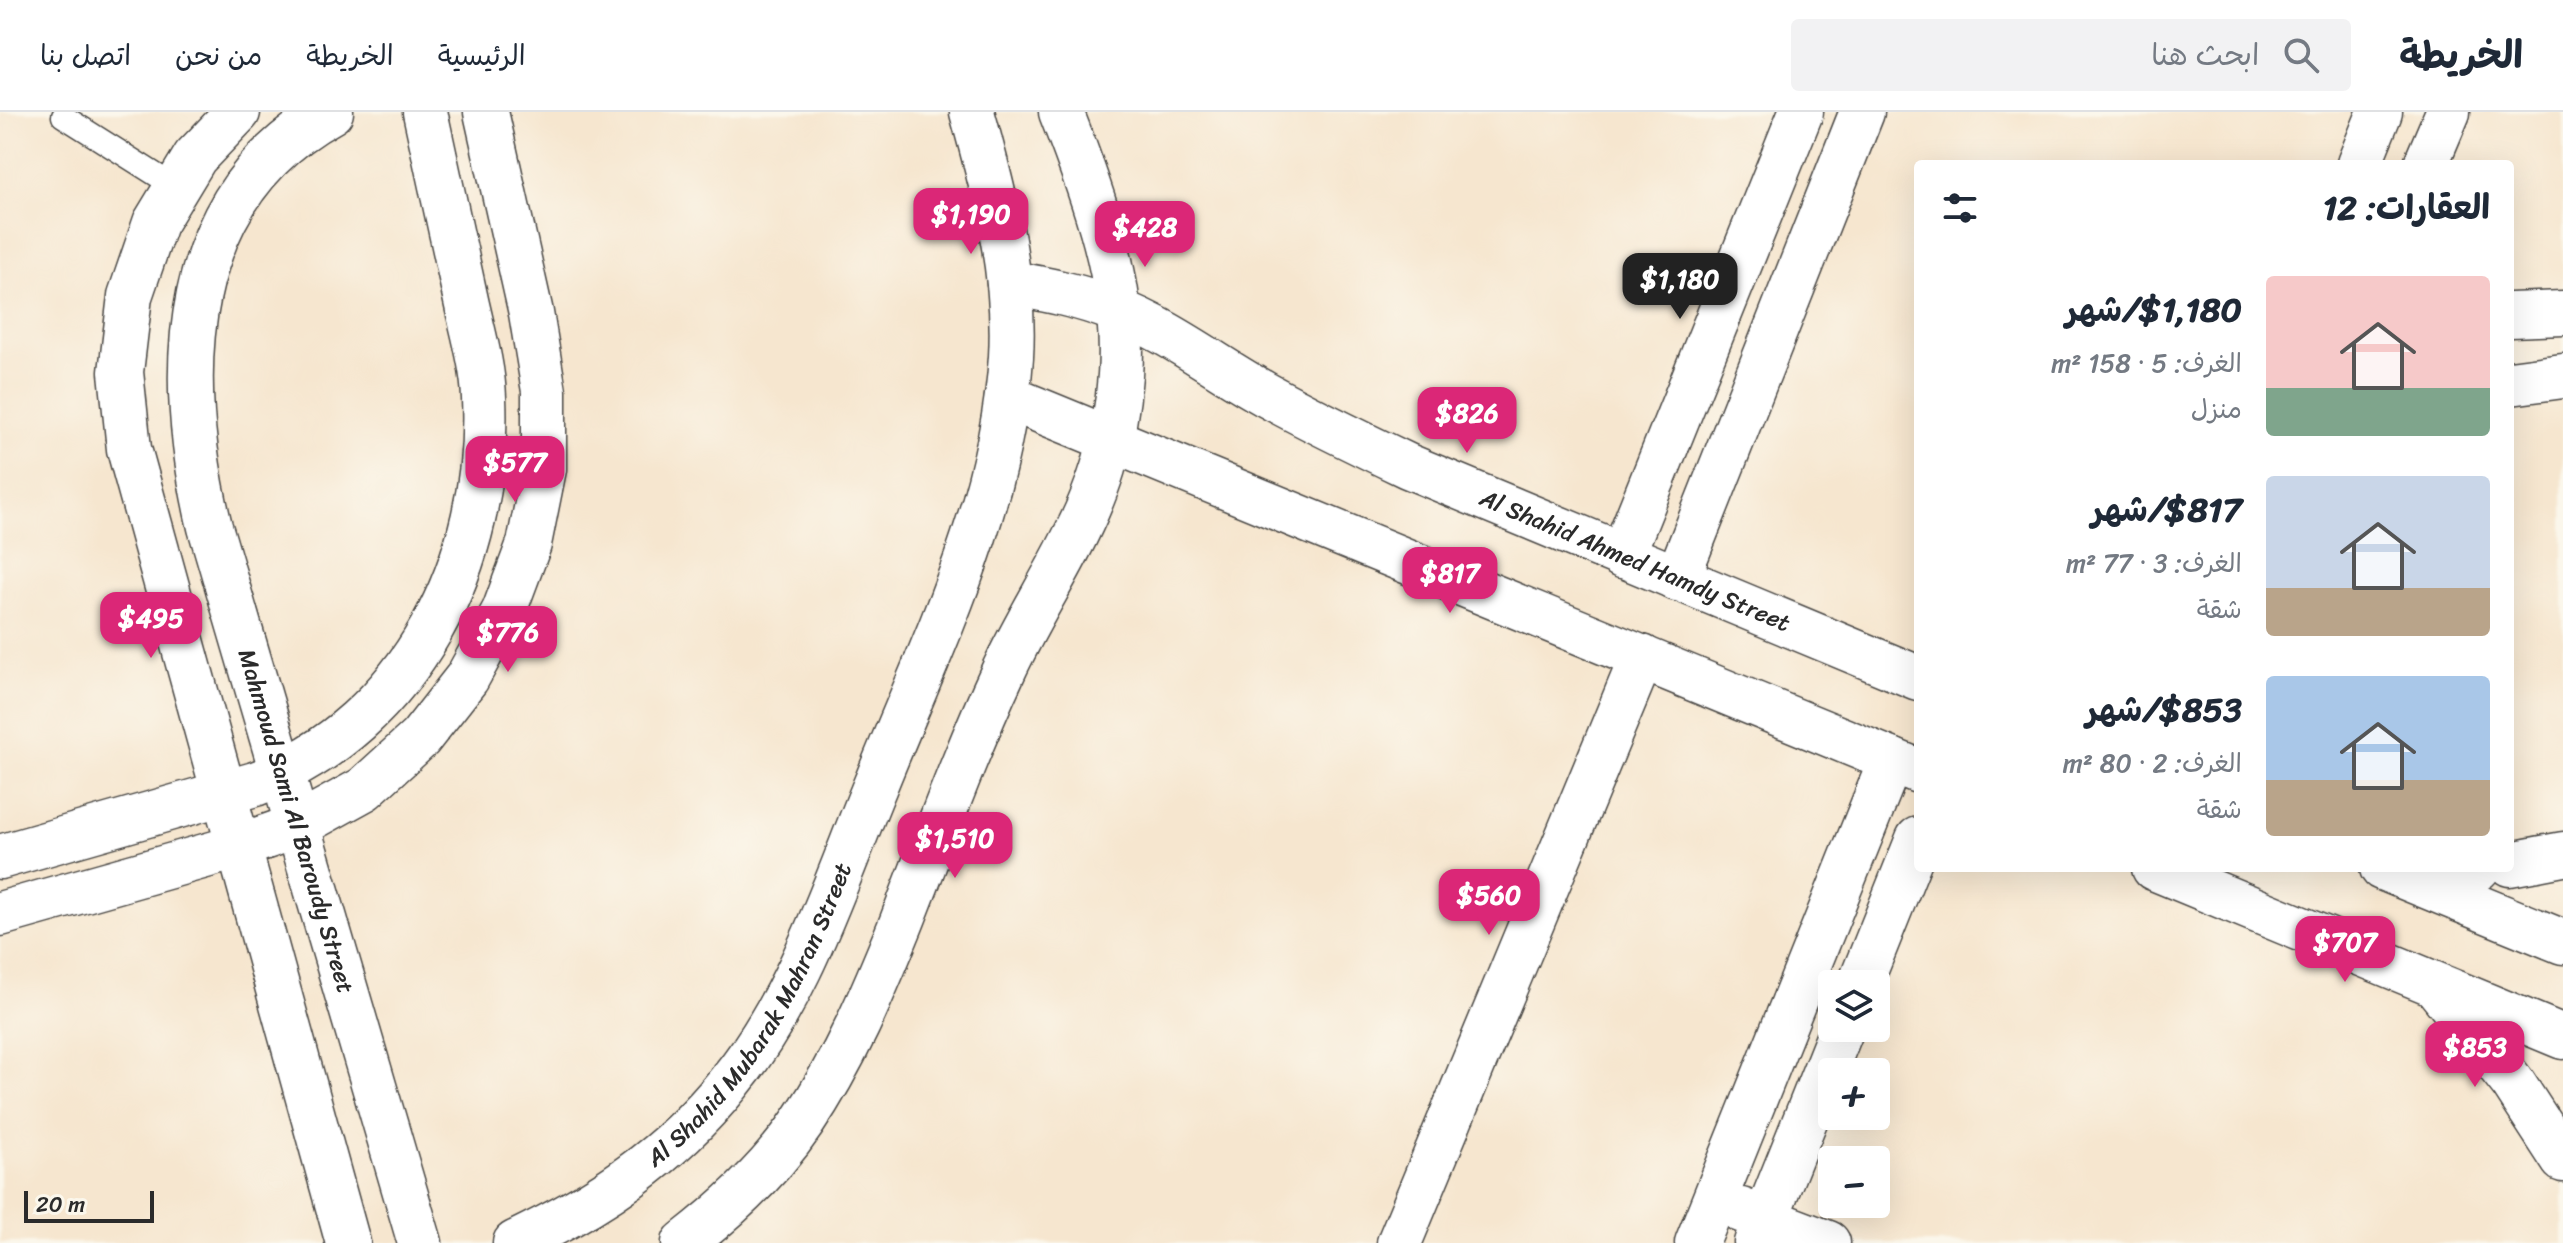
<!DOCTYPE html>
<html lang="ar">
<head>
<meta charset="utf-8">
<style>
  :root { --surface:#fff; --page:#f2f2f3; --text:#1f2937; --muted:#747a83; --line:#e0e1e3; --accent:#db2777 }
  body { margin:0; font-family:Sriracha,"Playpen Sans Arabic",sans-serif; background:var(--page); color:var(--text); direction:rtl; height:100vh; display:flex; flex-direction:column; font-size:30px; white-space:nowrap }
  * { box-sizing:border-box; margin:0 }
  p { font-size:26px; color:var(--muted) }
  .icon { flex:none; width:44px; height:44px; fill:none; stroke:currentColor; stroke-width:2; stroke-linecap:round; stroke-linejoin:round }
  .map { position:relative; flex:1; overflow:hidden; direction:ltr }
  .sheet { position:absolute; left:1914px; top:48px; width:600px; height:712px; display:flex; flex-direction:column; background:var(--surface); border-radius:8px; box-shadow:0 8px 32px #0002; direction:rtl }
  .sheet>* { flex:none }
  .buttons { position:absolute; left:1818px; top:858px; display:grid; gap:16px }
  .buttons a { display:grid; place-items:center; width:72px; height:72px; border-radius:8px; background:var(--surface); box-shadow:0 8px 32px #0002; font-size:40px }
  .scale { position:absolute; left:24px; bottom:20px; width:130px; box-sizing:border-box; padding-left:8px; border:4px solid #2b2b2b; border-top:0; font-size:22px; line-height:28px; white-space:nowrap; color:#2b2b2b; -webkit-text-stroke:6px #fbf7ec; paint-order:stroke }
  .price { position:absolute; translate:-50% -68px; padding:0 18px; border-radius:16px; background:var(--accent); color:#fff; font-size:26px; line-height:52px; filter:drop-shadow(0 2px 4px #0008) }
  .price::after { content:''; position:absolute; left:50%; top:48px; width:24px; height:18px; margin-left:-12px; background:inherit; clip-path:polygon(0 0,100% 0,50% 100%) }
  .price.active { background:#222; color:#fff }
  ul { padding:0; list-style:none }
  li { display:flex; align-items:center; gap:24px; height:200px; padding:0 24px }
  li span { display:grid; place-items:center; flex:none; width:224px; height:160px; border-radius:8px; color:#555 }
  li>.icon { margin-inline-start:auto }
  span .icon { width:96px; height:96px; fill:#fffc; stroke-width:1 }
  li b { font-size:34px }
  h2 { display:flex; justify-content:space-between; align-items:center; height:96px; padding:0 24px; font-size:34px }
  header { display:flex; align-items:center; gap:48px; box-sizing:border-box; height:112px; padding:0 40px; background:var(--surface); border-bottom:2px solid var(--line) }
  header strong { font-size:38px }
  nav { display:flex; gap:44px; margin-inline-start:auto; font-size:28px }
  .search { width:560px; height:72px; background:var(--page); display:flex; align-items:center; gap:20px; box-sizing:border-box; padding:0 28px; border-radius:8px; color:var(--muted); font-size:30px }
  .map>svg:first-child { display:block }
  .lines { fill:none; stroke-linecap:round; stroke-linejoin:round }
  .service-casing { stroke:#494744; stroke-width:25 }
  .minor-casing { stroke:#494744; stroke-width:47 }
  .service { stroke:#fff; stroke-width:22 }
  .minor { stroke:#fff; stroke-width:44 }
  .labels { text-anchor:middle; stroke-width:6; stroke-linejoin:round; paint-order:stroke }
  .street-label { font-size:24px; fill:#2b2b2b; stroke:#fbf7ec }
</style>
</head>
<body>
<header>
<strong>الخريطة</strong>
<div class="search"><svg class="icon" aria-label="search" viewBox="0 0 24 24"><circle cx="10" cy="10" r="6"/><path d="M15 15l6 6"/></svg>ابحث هنا</div>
<nav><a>الرئيسية</a><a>الخريطة</a><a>من نحن</a><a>اتصل بنا</a></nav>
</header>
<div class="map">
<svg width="2563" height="1131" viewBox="0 0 2563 1131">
  <rect width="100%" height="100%" fill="#fbf7ec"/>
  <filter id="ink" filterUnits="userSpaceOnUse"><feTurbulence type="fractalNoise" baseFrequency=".0125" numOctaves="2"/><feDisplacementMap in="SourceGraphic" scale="16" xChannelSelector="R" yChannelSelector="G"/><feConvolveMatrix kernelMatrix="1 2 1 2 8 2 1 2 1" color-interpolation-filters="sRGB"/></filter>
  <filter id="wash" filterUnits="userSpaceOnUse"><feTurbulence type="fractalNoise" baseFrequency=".006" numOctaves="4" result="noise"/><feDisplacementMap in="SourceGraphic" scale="32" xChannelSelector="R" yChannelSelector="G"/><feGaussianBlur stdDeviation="1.8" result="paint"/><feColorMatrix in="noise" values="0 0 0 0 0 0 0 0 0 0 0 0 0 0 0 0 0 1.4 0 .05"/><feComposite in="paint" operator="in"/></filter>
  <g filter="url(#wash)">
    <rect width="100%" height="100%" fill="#f6e6cf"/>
  </g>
  <g filter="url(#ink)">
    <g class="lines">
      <defs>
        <polyline id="service" points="63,4 177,76"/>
        <g id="minor">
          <polyline points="238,0 195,45 155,111 130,184 121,260 129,337 348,1131"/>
          <path id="s1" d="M331 0C176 85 174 263 210 415L420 1131"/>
          <polyline points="2359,52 2380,0"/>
          <polyline points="2426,52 2448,0"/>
          <path id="s2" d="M1009 171C1045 177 1081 184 1116 198 1169 218 1216 255 1265 282 1312 308 1360 331 1408 354L1918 566"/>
          <polyline points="2510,203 2563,201"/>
          <polyline points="2510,271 2563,264"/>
          <polyline points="1007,285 1918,659"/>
          <polyline points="1622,444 1801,0"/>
          <polyline points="1677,467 1862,0"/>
          <path d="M0 745 255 672C412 611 491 449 484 286 483 253 472 217 465 184 452 123 438 61 425 0"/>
          <polyline points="2510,752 2563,742"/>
          <polyline points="2154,756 2563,925"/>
          <polyline points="2382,756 2563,830"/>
          <polyline points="2409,764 2478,756"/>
          <polyline points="0,802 237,735 297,714 364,677 420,626 467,566 504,499 529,432 544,357 544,279 531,201 486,0"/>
          <polyline points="1860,872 1918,727"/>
          <polyline points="2436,874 2513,971 2563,1048"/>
          <polyline points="1741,1098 1828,1131"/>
          <path id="s3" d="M515 1131C599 1091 669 1045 728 972 799 886 833 776 875 674 931 535 1001 396 1011 245 1016 161 994 80 972 0"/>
          <path d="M684 1131C728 1097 772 1056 803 1010 845 948 873 881 901 812 934 728 965 642 1003 560 1034 492 1081 428 1103 356 1112 327 1118 293 1120 263 1127 174 1093 82 1061 0"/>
          <polyline points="1399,1131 1642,545"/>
          <polyline points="1697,1131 1891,648"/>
          <polyline points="1756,1131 1842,916"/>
        </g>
      </defs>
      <!-- service casing -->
      <use href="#service" class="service-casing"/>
      <!-- minor casing -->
      <use href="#minor" class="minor-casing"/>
      <!-- service -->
      <use href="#service" class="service"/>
      <!-- minor -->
      <use href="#minor" class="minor"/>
    </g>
  </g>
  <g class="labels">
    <!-- street labels -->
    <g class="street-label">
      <text dy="8" stroke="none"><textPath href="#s2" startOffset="688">Al Shahid Ahmed Hamdy Street</textPath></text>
      <text dy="8" stroke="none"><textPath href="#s1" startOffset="774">Mahmoud Sami Al Baroudy Street</textPath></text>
      <text dy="8" stroke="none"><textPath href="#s3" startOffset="338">Al Shahid Mubarak Mahran Street</textPath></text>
    </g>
  </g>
</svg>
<div class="buttons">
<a><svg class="icon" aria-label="layers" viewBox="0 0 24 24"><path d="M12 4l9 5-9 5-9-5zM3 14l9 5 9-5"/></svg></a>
<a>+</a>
<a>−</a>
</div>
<div class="scale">20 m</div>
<b class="price" style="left:971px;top:144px">$1,190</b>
<b class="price" style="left:1145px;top:157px">$428</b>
<b class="price active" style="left:1680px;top:209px">$1,180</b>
<b class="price" style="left:1467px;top:343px">$826</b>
<b class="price" style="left:515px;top:392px">$577</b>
<b class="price" style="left:1450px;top:503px">$817</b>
<b class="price" style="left:151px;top:548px">$495</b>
<b class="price" style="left:508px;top:562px">$776</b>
<b class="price" style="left:955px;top:768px">$1,510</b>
<b class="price" style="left:1489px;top:825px">$560</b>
<b class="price" style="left:2345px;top:872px">$707</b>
<b class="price" style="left:2475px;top:977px">$853</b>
<section class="sheet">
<h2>العقارات: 12<svg class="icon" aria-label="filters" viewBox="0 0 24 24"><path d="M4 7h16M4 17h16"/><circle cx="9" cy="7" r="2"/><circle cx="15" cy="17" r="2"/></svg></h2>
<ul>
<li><span style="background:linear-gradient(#f6c9c9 70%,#7fa58c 0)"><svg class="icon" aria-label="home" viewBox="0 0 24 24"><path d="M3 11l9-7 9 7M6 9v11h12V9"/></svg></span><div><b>$1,180/شهر</b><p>الغرف: 5 · 158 m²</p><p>منزل</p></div></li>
<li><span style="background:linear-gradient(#c9d6e8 70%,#b9a48a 0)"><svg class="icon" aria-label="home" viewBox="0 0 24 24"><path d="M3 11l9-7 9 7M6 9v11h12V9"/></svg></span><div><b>$817/شهر</b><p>الغرف: 3 · 77 m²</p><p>شقة</p></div></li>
<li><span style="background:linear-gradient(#a9c7e8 65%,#b9a48a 0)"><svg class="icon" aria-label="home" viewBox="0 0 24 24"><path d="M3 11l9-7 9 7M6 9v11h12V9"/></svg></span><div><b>$853/شهر</b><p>الغرف: 2 · 80 m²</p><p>شقة</p></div></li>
</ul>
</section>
</div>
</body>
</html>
